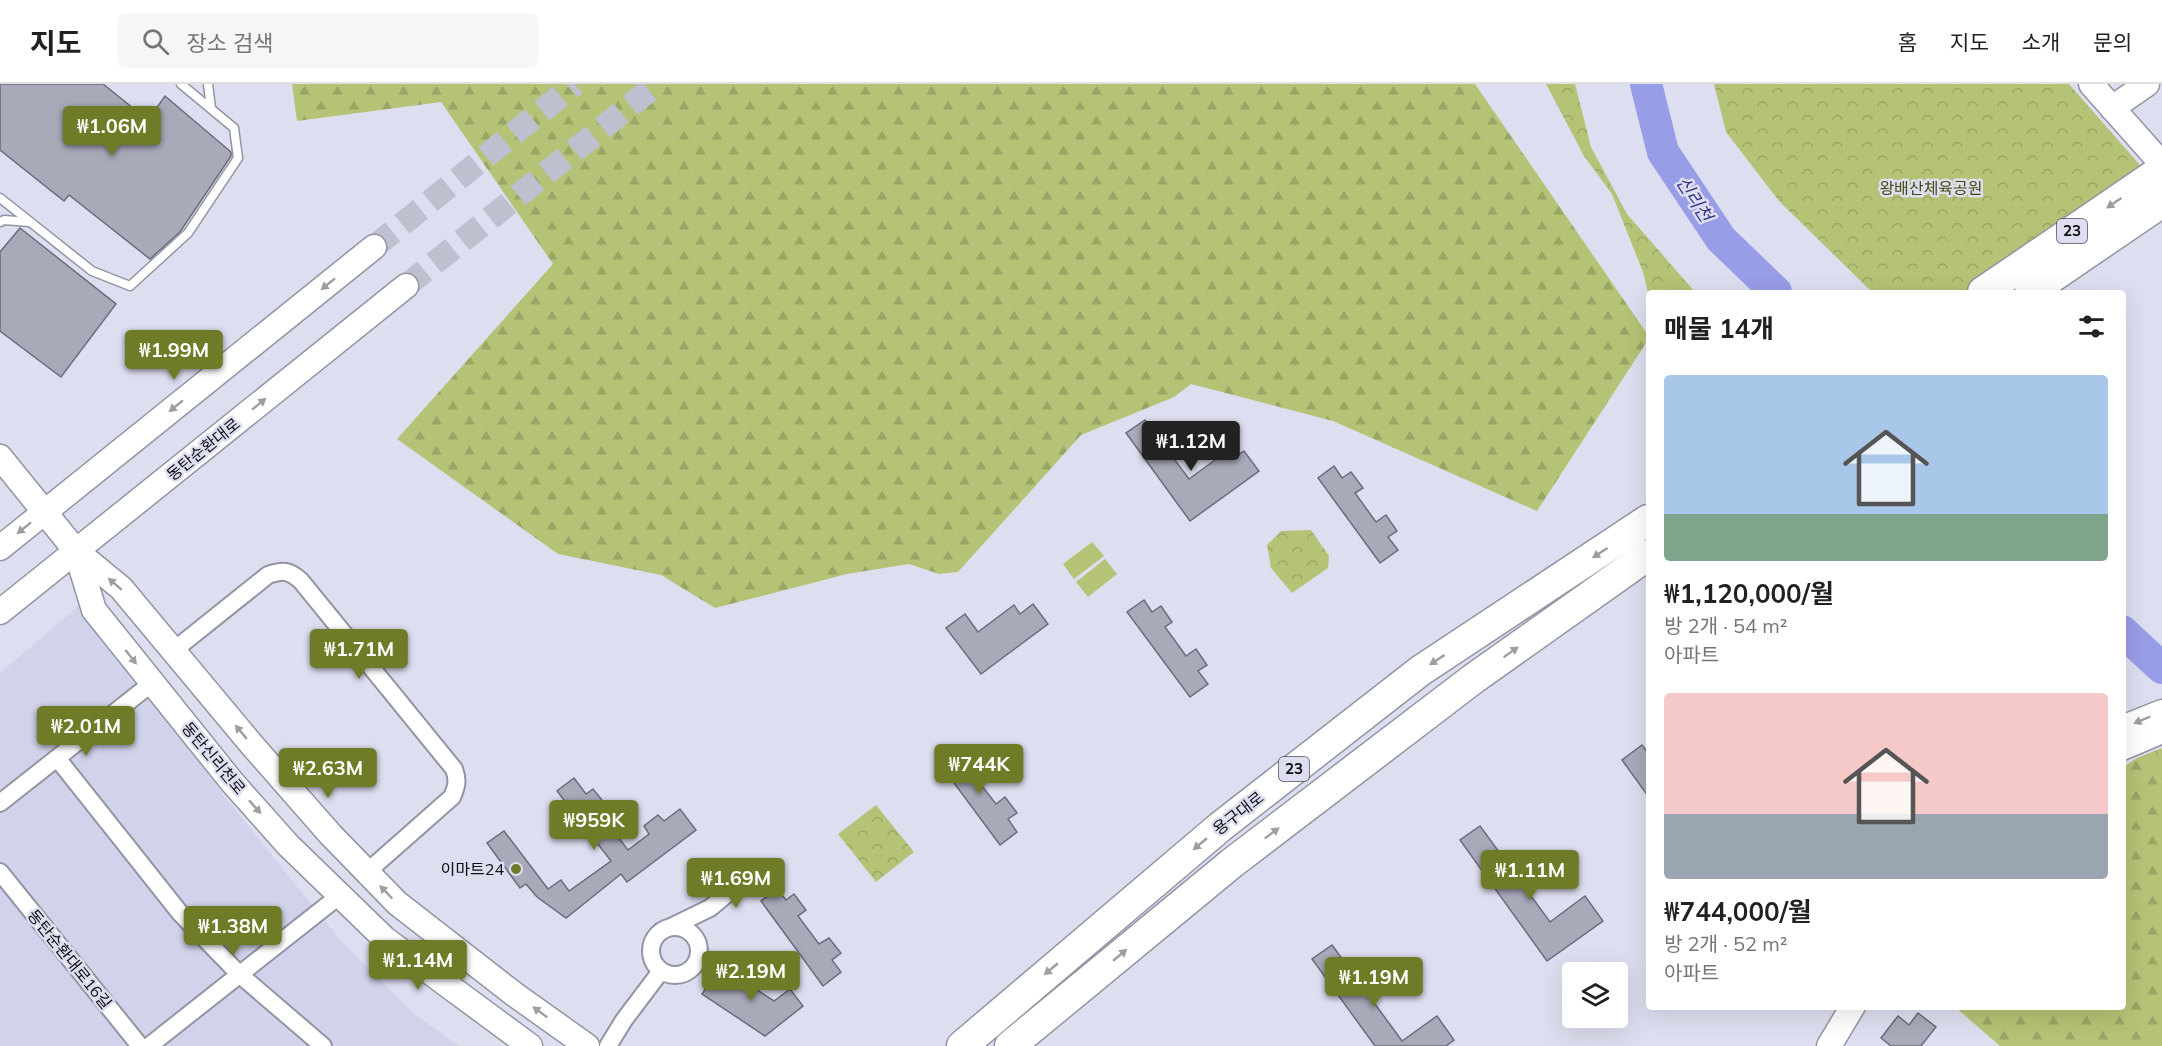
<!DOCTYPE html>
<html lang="ko">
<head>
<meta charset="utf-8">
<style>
  :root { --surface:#fff; --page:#f6f6f6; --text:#202124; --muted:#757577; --line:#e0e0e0; --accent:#707b28 }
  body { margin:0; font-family:Mulish,"Noto Sans KR",sans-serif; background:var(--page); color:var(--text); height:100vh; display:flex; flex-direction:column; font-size:22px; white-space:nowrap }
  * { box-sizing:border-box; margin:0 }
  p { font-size:20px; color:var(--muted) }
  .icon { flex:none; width:33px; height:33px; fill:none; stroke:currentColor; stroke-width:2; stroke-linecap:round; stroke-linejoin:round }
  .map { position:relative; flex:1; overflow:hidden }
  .panel { position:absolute; left:1646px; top:206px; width:480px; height:720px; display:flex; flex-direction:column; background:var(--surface); border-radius:6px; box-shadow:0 6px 24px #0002 }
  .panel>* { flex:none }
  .fabs { position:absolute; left:1562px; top:878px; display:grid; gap:12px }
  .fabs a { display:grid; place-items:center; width:66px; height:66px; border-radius:6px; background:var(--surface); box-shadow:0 6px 24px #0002; font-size:30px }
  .price { position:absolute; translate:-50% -51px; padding:0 14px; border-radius:6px; background:var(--accent); color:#fff; font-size:20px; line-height:39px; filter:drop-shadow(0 2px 3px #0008) }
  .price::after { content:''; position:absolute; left:50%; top:36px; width:18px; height:14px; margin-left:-9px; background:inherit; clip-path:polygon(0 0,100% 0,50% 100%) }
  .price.selected { background:#222; color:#fff }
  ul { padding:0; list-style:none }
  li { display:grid; align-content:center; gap:12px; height:318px; padding:0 18px }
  li span { display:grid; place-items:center; height:186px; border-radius:6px; color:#555 }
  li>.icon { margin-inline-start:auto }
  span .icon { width:108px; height:108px; fill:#fffc; stroke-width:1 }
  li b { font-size:26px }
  h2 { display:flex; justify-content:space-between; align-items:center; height:72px; padding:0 18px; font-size:26px }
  header { display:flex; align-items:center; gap:36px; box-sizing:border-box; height:84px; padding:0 30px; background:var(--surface); border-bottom:2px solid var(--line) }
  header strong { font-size:28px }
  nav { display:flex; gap:33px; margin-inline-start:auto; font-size:21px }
  .search { width:420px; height:54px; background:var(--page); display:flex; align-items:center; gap:15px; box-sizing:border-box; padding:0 21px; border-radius:6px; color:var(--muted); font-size:22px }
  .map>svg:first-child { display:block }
  .built { fill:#d1d3eb }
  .green { fill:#b5c376 }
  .forest { fill:url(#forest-firs) }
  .park { fill:url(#park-crowns) }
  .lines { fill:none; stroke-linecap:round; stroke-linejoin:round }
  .river { stroke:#989de7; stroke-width:32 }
  .building { fill:#a8aaba; stroke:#6b6c7b; stroke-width:1.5 }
  .secondary-tunnel { stroke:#bebfcf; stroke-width:24; stroke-dasharray:24 12; stroke-linecap:butt }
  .lane-casing { stroke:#9294a3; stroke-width:11 }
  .street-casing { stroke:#9294a3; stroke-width:20 }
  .secondary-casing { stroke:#9294a3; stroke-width:27 }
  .highway-casing { stroke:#9294a3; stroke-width:33 }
  .lane { stroke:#fff; stroke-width:8 }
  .street { stroke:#fff; stroke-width:16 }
  .secondary { stroke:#fff; stroke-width:24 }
  .highway { stroke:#fff; stroke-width:30 }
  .oneway { fill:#9e9ea0 }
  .poi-dot { fill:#707b28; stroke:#dddff0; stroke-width:2 }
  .labels { text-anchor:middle; stroke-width:5; stroke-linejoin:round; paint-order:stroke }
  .shield { fill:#dddff0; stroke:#4b4b54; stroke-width:1.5 }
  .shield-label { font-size:15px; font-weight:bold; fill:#0c0c11 }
  .park-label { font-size:16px; fill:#454e11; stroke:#dddff0 }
  .street-label { font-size:16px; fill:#0c0c11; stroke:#dddff0 }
  .poi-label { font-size:16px; fill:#0c0c11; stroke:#dddff0; text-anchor:end }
  .water-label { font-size:18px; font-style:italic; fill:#383489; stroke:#dddff0 }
</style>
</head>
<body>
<header>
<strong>지도</strong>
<div class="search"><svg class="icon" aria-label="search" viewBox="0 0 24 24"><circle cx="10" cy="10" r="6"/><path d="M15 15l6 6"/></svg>장소 검색</div>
<nav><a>홈</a><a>지도</a><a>소개</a><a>문의</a></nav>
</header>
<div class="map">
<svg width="2162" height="962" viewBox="0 0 2162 962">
  <defs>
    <pattern id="forest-firs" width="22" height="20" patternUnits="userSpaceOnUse" patternTransform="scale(1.5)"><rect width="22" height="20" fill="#b5c376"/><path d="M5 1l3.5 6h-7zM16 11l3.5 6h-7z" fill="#9aa665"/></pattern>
    <pattern id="park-crowns" width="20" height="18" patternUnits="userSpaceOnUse" patternTransform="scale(1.5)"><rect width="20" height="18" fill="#b5c376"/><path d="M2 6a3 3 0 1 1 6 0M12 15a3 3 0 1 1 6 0" fill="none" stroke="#9aa665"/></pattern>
  </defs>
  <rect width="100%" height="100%" fill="#dddff0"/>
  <!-- built -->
  <polygon class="built" points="82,519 221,708 341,857 414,930 460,962 0,962 0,589"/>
  <!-- green -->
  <g class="green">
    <polygon points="1092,458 1104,472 1074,495 1063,480"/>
    <polygon points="1105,475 1117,490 1088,513 1076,498"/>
  </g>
  <!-- forest -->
  <g class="forest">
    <polygon points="292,0 1475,0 1648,251 1648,256 1537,427 1333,337 1191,300 1174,313 1081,351 958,488 939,490 909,480 847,490 715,524 661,491 558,470 397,355 553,180 441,18 297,37"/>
    <polygon points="2137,674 2162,698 2162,962 2000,962 1955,923 2122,922 2123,683"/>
  </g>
  <!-- park -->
  <g class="park">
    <polygon points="1546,0 1575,0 1591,63 1627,130 1695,208 1648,209 1643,188 1612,110 1584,72"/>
    <polygon points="1714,0 2069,0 2147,89 1985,208 1872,208 1779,117 1726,48"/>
    <polygon points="1311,446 1329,472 1328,484 1292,509 1271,484 1267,461 1281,447"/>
    <polygon points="2162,664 2162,698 2137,674"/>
    <polygon points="876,721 914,768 876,798 838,750"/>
  </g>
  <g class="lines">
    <!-- river -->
    <g class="river">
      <polyline points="1646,0 1663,68 1721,155 1776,208"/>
      <polyline points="2122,547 2162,584"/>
    </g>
  </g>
  <!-- building -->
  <g class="building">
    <polygon points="0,0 103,0 148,36 165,12 231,68 231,72 180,148 150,175 69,111 64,117 0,66"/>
    <polygon points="20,144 116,220 61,293 0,247 0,168"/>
    <polygon points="1145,336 1154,349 1162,343 1174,358 1166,364 1189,395 1226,368 1232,375 1244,367 1259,387 1190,437 1126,349"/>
    <polygon points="1334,382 1342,394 1351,388 1363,404 1355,409 1376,438 1386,431 1397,447 1388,453 1398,466 1380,479 1318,394"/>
    <polygon points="1144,516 1152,528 1161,522 1172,538 1165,543 1186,572 1196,565 1207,581 1198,587 1208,600 1190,613 1127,528"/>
    <polygon points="1033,520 1048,540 981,590 946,544 965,530 978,548 1014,521 1020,530"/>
    <polygon points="1642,661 1648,669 1648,712 1622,676"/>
    <polygon points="953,664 962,676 970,670 982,686 974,692 996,720 1005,713 1017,729 1008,735 1017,748 1000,761 937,676"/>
    <polygon points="574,694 586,710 593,705 606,721 598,727 628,766 649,750 644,742 658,731 664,737 680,725 696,746 627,798 621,790 566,834 537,813 526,800 520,804 487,759 504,747 548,805 561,796 569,807 611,777 557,707"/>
    <polygon points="1480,742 1550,838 1585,812 1603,837 1547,877 1460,756"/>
    <polygon points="777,805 786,816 794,810 806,826 798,832 819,860 829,854 841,869 832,876 841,888 823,902 761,817"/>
    <polygon points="1332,861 1402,957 1437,932 1454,956 1446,962 1375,962 1312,875"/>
    <polygon points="721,882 774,917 790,905 803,922 765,952 702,910"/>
    <polygon points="1918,929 1936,943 1921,962 1891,962 1881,954 1898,932 1909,941"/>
  </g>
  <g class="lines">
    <!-- secondary-tunnel -->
    <g class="secondary-tunnel">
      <polyline points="374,163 575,0"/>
      <polyline points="406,202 657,0"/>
    </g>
    <defs>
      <g id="lane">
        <polyline points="208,0 211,24"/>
        <polyline points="0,114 92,187 130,202 188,149 238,74 234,44 181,0"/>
        <polyline points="0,138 4,136 29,138"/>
      </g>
      <g id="street">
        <path d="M173 567 268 491C283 486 289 486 301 497L454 685C458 696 457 702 452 713L367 788"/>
        <polyline points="57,674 180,829 239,890 323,962"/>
        <polyline points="0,719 152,599"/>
        <polyline points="0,788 140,962"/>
        <polyline points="671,843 710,824 739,800"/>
        <circle cx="675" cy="867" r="24"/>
        <polyline points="149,962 339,812"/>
        <polyline points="608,962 624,936 661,887"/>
      </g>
      <g id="secondary">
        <polyline points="2091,0 2162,80"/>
        <polyline points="2112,24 2147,0"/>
        <polyline points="0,373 76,467 121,504 252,661 330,750 397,819 514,910 587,962"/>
        <polyline points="0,464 374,163"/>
        <polyline points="76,467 94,526 232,698 288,761 385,855 530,962"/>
        <polyline points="0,528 406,202"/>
        <polyline points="2122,644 2162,628"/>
        <polyline points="2122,664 2162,647"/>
        <polyline points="1829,962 1853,922"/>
      </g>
      <g id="highway">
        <polyline points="1983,208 2162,86"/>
        <polyline points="2030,208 2162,118"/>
        <polyline points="962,962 1220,743 1420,587 1648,436"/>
        <polyline points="1010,962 1232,779 1473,595 1648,471"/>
      </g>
    </defs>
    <!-- lane casing -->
    <use href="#lane" class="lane-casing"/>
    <!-- street casing -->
    <use href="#street" class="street-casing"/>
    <!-- secondary casing -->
    <use href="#secondary" class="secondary-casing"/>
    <!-- highway casing -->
    <use href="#highway" class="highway-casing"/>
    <!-- lane -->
    <use href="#lane" class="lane"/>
    <!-- street -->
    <use href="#street" class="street"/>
    <!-- secondary -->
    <use href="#secondary" class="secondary"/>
    <!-- highway -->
    <use href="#highway" class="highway"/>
  </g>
  <!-- one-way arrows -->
  <defs><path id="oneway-solid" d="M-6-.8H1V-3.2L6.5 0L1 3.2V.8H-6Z" transform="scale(1.5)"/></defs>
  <g class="oneway">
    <use href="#oneway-solid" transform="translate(2114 119) rotate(146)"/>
    <use href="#oneway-solid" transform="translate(328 200) rotate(141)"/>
    <use href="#oneway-solid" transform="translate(259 320) rotate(-39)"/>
    <use href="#oneway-solid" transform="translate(176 322) rotate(141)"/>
    <use href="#oneway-solid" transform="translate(24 444) rotate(141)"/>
    <use href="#oneway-solid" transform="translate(1600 469) rotate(147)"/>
    <use href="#oneway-solid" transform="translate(115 500) rotate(-139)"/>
    <use href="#oneway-solid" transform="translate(1511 568) rotate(-35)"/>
    <use href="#oneway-solid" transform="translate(131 573) rotate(52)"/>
    <use href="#oneway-solid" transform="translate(1437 576) rotate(147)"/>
    <use href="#oneway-solid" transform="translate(2142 636) rotate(157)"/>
    <use href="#oneway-solid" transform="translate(241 648) rotate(-130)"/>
    <use href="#oneway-solid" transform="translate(255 723) rotate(48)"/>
    <use href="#oneway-solid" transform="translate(1272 749) rotate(-37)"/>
    <use href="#oneway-solid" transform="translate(1200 760) rotate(140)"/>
    <use href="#oneway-solid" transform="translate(386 808) rotate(-134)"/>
    <use href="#oneway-solid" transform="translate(1120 871) rotate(-40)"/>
    <use href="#oneway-solid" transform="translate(1051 885) rotate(140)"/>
    <use href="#oneway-solid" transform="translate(540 928) rotate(-144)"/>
  </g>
  <!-- markers -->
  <circle class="poi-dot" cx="516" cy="785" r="6"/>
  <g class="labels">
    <!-- shield labels -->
    <g class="shield">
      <rect x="2057" y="135" width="30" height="24" rx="4.5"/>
      <rect x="1279" y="673" width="30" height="24" rx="4.5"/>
    </g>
    <g class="shield-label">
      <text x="2072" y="152">23</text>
      <text x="1294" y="690">23</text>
    </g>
    <!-- park labels -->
    <g class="park-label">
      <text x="1931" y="110">왕배산체육공원</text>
    </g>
    <!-- street labels -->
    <g class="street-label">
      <text transform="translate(203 365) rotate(-39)" y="6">동탄순환대로</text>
      <text transform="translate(214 674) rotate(50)" y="6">동탄신리천로</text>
      <text transform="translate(1238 729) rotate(-38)" y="6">용구대로</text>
      <text transform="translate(70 875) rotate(51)" y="6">동탄순환대로16길</text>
    </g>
    <!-- poi labels -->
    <g class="poi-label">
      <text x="504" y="791">이마트24</text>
    </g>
    <!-- water labels -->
    <g class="water-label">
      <text transform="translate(1694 115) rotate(57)" y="6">신리천</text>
    </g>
  </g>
</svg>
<div class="fabs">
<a><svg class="icon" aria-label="layers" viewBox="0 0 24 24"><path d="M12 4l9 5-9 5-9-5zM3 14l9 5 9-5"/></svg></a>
</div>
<b class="price" style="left:112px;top:73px">₩1.06M</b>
<b class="price" style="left:174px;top:297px">₩1.99M</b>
<b class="price selected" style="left:1191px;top:388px">₩1.12M</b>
<b class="price" style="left:359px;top:596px">₩1.71M</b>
<b class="price" style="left:86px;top:673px">₩2.01M</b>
<b class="price" style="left:979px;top:711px">₩744K</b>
<b class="price" style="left:328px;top:715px">₩2.63M</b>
<b class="price" style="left:594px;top:767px">₩959K</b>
<b class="price" style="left:1530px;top:817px">₩1.11M</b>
<b class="price" style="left:736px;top:825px">₩1.69M</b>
<b class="price" style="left:233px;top:873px">₩1.38M</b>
<b class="price" style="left:418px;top:907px">₩1.14M</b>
<b class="price" style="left:751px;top:918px">₩2.19M</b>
<b class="price" style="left:1374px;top:924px">₩1.19M</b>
<section class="panel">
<h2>매물 14개<svg class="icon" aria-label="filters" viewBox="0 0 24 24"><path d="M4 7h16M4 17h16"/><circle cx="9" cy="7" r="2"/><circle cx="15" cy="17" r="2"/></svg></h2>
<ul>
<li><span style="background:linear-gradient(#a9c7e8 75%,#7fa58c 0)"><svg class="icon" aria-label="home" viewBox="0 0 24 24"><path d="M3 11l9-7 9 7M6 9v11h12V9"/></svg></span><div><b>₩1,120,000/월</b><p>방 2개 · 54 m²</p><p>아파트</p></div></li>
<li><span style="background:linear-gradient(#f6c9c9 65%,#9aa5b1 0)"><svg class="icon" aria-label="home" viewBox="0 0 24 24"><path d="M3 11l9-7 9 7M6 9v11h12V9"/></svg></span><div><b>₩744,000/월</b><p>방 2개 · 52 m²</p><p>아파트</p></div></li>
</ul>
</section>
</div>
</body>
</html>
